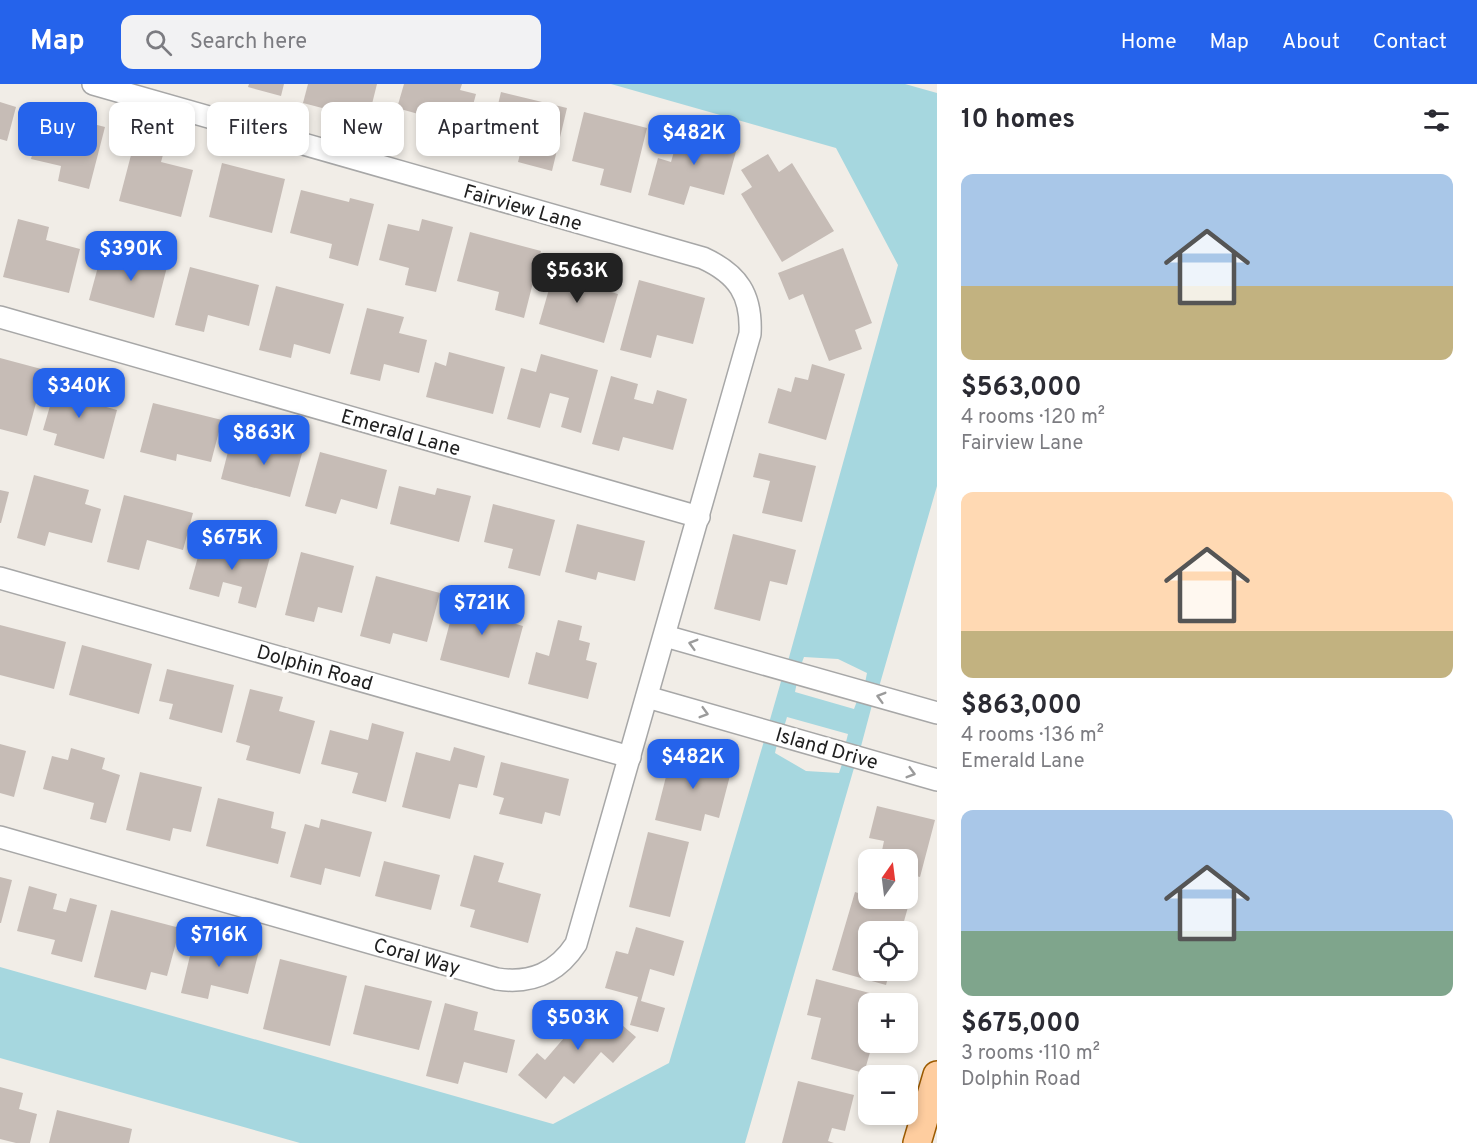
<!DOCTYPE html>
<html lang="en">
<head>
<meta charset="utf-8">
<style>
  :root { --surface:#fff; --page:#f2f2f3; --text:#2b2b33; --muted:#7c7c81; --accent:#2563eb }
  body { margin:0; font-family:Overpass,sans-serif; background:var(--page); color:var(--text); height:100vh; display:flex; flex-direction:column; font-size:22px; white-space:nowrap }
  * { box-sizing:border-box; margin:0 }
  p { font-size:20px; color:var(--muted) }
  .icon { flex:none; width:33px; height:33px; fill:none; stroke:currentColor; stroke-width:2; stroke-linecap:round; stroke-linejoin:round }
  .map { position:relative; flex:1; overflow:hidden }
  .panel { display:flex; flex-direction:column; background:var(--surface); width:540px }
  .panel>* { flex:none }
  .guide { position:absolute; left:18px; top:18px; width:570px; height:54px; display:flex; gap:12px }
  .needle { width:39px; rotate:14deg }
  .tools { position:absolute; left:858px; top:765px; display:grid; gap:12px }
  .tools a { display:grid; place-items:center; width:60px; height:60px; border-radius:12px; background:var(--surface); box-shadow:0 3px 9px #0003; font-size:30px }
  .price { position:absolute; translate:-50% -51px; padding:0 14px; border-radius:12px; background:var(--accent); color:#fff; font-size:20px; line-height:39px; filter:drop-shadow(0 2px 3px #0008) }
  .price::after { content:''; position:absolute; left:50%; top:36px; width:18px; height:14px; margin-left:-9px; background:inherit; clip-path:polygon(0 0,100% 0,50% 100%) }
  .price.on { background:#222; color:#fff }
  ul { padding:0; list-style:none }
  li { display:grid; align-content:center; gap:12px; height:318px; padding:0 24px }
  li span { display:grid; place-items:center; height:186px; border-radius:12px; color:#555 }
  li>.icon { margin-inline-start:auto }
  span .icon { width:108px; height:108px; fill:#fffc; stroke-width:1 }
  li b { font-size:26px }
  h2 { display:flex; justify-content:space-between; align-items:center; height:72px; padding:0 24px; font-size:26px }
  .chip { padding:0 21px; border-radius:12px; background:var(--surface); box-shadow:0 3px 9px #0003; font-size:21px; line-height:54px }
  .chip.on { background:var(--accent); color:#fff }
  header { display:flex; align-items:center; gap:36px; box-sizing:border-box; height:84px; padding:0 30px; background:var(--accent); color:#fff }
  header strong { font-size:28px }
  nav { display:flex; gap:33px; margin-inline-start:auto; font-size:21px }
  .search { width:420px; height:54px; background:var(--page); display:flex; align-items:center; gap:15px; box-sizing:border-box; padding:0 21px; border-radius:12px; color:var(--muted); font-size:22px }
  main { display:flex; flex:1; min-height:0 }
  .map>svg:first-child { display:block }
  .water { fill:#a6d7df }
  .building { fill:#c6bcb6 }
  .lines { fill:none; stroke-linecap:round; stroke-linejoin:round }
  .minor-casing { stroke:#a7a7a7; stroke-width:24 }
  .major-casing { stroke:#9c5b00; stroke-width:30 }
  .minor { stroke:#fff; stroke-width:21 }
  .major { stroke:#fecd9f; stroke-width:27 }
  .oneway { stroke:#9b9b9b }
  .labels { text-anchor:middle; stroke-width:6; stroke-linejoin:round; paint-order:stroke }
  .street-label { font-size:20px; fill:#202020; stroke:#fff }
</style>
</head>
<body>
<header>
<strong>Map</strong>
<div class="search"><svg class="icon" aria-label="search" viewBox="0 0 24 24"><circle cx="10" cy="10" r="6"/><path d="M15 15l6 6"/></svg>Search here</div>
<nav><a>Home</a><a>Map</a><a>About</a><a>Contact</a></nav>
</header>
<main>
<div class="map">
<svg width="937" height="1059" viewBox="0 0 937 1059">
  <rect width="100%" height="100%" fill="#f1ede7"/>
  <!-- water -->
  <g class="water">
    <polygon points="611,0 905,0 937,9 937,402 879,603 865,599 867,589 838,575 804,573 801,581 788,577 898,181 836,64"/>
    <polygon points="782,594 797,598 795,608 854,625 857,617 872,621 860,666 845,662 848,650 787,633 784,643 769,639"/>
    <polygon points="764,657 777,660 775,669 806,687 839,689 842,680 854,684 745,1059 300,1059 0,974 0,883 553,1040 669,979"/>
  </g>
  <!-- building -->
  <g class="building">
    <polygon points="249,0 284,0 281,12 248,3"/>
    <polygon points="308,0 377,0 368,36 303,19"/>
    <polygon points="404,0 462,0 460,6 476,10 462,62 431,54 436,35 397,24"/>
    <polygon points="501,8 567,24 552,87 518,78 521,66 489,58"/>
    <polygon points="0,18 16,23 7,57 0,55"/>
    <polygon points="43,27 105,43 89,105 58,97 61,82 31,75"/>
    <polygon points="584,28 647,44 631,109 600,101 604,85 572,77"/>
    <polygon points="682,39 724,50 721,60 737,64 724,111 690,102 684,121 648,111 658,74 671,78"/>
    <polygon points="136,52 166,60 161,78 193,86 181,133 119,117"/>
    <polygon points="768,70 779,88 792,79 834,147 782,178 741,110 752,103 741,86"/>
    <polygon points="222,79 285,95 272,149 209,133"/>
    <polygon points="301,106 349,118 350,114 374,120 358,182 329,174 332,160 290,149"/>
    <polygon points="18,135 49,143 46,156 80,165 69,209 3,193"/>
    <polygon points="422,135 453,143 436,208 405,201 409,184 379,176 388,140 419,147"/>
    <polygon points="470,148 541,167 524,234 495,226 499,208 457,197"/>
    <polygon points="139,163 170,171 154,234 89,216 102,168 135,177"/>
    <polygon points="843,164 872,239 855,246 862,265 829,277 803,210 789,216 778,189"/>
    <polygon points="558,174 586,182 581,199 618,210 604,259 539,240"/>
    <polygon points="190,183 259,201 249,242 208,231 204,248 175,241"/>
    <polygon points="639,196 705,214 693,260 657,251 651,274 620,266"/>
    <polygon points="276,202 344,220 330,270 294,260 291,274 259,266"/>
    <polygon points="367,224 404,233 399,249 427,256 419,289 384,280 380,297 350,290"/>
    <polygon points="449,268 505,283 493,330 426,313 435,278 446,282"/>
    <polygon points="541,270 598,286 581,349 561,343 569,314 550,309 540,344 507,335 521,284 536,288"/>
    <polygon points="0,274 45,286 27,352 0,345"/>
    <polygon points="812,280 845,290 826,356 768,339 778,304 791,308 795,293 808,296"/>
    <polygon points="59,291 90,299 85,317 117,326 104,375 54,361 57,350 43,346"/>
    <polygon points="611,292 638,300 634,315 653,320 657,306 687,315 673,366 623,353 619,367 592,360"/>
    <polygon points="153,319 222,336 211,378 177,370 176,377 140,368"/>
    <polygon points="273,354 304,362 290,413 221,395 231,356 270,366"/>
    <polygon points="320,368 387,386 377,425 341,415 336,430 305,422"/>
    <polygon points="759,369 816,382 802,438 762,429 770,397 753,393"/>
    <polygon points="34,391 89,406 85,420 101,425 92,459 49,448 45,462 17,454"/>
    <polygon points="399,402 435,411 437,404 471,412 459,458 390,440"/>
    <polygon points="0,406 9,408 1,439 0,439"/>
    <polygon points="124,411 193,429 183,466 147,456 139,486 107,478"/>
    <polygon points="493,420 555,436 540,492 508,484 513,465 484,458"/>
    <polygon points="577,440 645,457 635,497 598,488 596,496 565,488"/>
    <polygon points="733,450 796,466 787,501 770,497 760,537 714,525"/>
    <polygon points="237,457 272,466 256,524 238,519 242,503 223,498 219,513 189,505 201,462 234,470"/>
    <polygon points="301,468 354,482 342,529 318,523 314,538 285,531"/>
    <polygon points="376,492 440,509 427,558 393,549 390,560 360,552"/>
    <polygon points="458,508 513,523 509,538 523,542 509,594 440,576"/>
    <polygon points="558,536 582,542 579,556 590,559 586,576 597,579 588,615 528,600 536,568 549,572"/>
    <polygon points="0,541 66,558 54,605 0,591"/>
    <polygon points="82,561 152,580 139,630 69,611"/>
    <polygon points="167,585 234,601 222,649 169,635 173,620 159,617"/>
    <polygon points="250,605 283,613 279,627 315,637 300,690 246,676 250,662 236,658"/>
    <polygon points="372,639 404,648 386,718 352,709 358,689 321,680 330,646 368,656"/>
    <polygon points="0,660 26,667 14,713 0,709"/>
    <polygon points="454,663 485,672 477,704 459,700 450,735 402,723 416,668 450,677"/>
    <polygon points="71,664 105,674 102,685 120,691 106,739 90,735 94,719 43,705 52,672 68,676"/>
    <polygon points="673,665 733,680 719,734 705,730 701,747 655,736"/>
    <polygon points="501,678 569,695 560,732 545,728 542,740 499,730 504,714 493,711"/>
    <polygon points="140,688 202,703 191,748 173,744 170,757 126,746"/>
    <polygon points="218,714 274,728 271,744 286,748 278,780 206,762"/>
    <polygon points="877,722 935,736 920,793 908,790 908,776 880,776 884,757 869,754"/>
    <polygon points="321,735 372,748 360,793 325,784 321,801 290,793 305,740 319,744"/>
    <polygon points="648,748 689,758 670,833 629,823"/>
    <polygon points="474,771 504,779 498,798 541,810 528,859 470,843 475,826 460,822"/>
    <polygon points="384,777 440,791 431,826 375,812"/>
    <polygon points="0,793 12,796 1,839 0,839"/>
    <polygon points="29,802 57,810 53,825 66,828 70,814 97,821 82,878 51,870 55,856 17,847"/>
    <polygon points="855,808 868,812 868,814 878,814 908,823 901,848 868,848 868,886 890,886 886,901 832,886"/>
    <polygon points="111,826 180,844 167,892 151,888 146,906 94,893"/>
    <polygon points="636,843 684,857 674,892 650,885 641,917 665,924 658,948 630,941 638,913 605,904 616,867 628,870"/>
    <polygon points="195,851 259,867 248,910 211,901 208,915 181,909"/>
    <polygon points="280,875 347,892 330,962 263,945"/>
    <polygon points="816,895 885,913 883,920 868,920 868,958 873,958 864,989 811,975 821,934 807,931"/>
    <polygon points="365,901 432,917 419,966 353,950"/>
    <polygon points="595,918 636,953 613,979 601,968 574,1000 564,992 546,1015 518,991 537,969 545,976"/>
    <polygon points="445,919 478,928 474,946 515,956 507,989 464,978 458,1000 426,992"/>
    <polygon points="798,997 854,1011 845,1047 832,1044 828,1057 834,1059 782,1059"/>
    <polygon points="0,1003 23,1009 19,1025 37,1030 30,1059 16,1059 0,1055"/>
    <polygon points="57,1026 132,1045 129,1059 49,1059"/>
  </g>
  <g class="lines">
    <defs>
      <g id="minor">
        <polyline points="0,233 699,433"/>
        <polyline points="0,494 630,673"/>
        <polyline points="665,552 937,629"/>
        <polyline points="647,613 937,696"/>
        <path d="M0 753 497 895C531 900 557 889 576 860L750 250C752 211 738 190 703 174L93 0"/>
      </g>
      <polyline id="major" points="917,1059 937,991"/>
    </defs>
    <!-- minor casing -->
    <use href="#minor" class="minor-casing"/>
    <!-- major casing -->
    <use href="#major" class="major-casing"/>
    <!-- minor -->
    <use href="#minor" class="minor"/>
    <!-- major -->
    <use href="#major" class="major"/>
  </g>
  <!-- one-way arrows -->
  <defs><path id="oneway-chevron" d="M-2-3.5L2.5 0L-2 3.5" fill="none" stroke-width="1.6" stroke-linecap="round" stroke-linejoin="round" transform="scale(1.5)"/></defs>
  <g class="oneway">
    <use href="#oneway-chevron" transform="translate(693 560) rotate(-164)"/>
    <use href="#oneway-chevron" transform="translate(881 613) rotate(-164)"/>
    <use href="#oneway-chevron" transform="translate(704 629) rotate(16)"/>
    <use href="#oneway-chevron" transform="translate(911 689) rotate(16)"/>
  </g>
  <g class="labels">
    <!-- street labels -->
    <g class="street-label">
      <text transform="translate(523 123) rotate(16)" y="7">Fairview Lane</text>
      <text transform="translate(401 348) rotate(16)" y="7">Emerald Lane</text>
      <text transform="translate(315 583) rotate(16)" y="7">Dolphin Road</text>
      <text transform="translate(827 664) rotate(16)" y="7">Island Drive</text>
      <text transform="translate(417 872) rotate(16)" y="7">Coral Way</text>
    </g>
  </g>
</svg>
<div class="tools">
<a><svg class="needle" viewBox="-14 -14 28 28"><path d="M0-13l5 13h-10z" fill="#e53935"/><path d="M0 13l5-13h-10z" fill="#7c7c81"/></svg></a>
<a><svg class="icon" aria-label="locate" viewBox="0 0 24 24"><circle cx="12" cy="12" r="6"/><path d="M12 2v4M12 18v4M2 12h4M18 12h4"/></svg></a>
<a>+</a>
<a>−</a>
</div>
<b class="price" style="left:694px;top:82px">$482K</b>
<b class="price" style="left:131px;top:198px">$390K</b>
<b class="price on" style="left:577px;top:220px">$563K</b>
<b class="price" style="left:79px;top:335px">$340K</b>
<b class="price" style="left:264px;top:382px">$863K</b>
<b class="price" style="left:232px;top:487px">$675K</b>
<b class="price" style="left:482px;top:552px">$721K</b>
<b class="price" style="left:693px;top:706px">$482K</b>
<b class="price" style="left:219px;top:884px">$716K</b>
<b class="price" style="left:578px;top:967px">$503K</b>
<div class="guide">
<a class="chip on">Buy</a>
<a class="chip">Rent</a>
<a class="chip">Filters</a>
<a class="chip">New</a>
<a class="chip">Apartment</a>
</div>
</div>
<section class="panel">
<h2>10 homes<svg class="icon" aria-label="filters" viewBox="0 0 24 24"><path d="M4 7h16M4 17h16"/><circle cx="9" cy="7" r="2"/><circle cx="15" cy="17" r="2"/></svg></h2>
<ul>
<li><span style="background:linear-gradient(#a9c7e8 60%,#c2b280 0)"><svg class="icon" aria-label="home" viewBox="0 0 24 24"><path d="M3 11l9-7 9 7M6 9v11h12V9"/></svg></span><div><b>$563,000</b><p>4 rooms · 120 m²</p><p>Fairview Lane</p></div></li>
<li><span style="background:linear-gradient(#ffd9b3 75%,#c2b280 0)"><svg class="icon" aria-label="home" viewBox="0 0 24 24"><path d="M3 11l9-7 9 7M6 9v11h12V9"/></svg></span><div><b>$863,000</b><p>4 rooms · 136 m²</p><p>Emerald Lane</p></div></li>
<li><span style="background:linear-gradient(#a9c7e8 65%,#7fa58c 0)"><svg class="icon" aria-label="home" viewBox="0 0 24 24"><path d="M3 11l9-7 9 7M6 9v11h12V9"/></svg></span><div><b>$675,000</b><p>3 rooms · 110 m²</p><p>Dolphin Road</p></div></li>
</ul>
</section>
</main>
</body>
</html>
